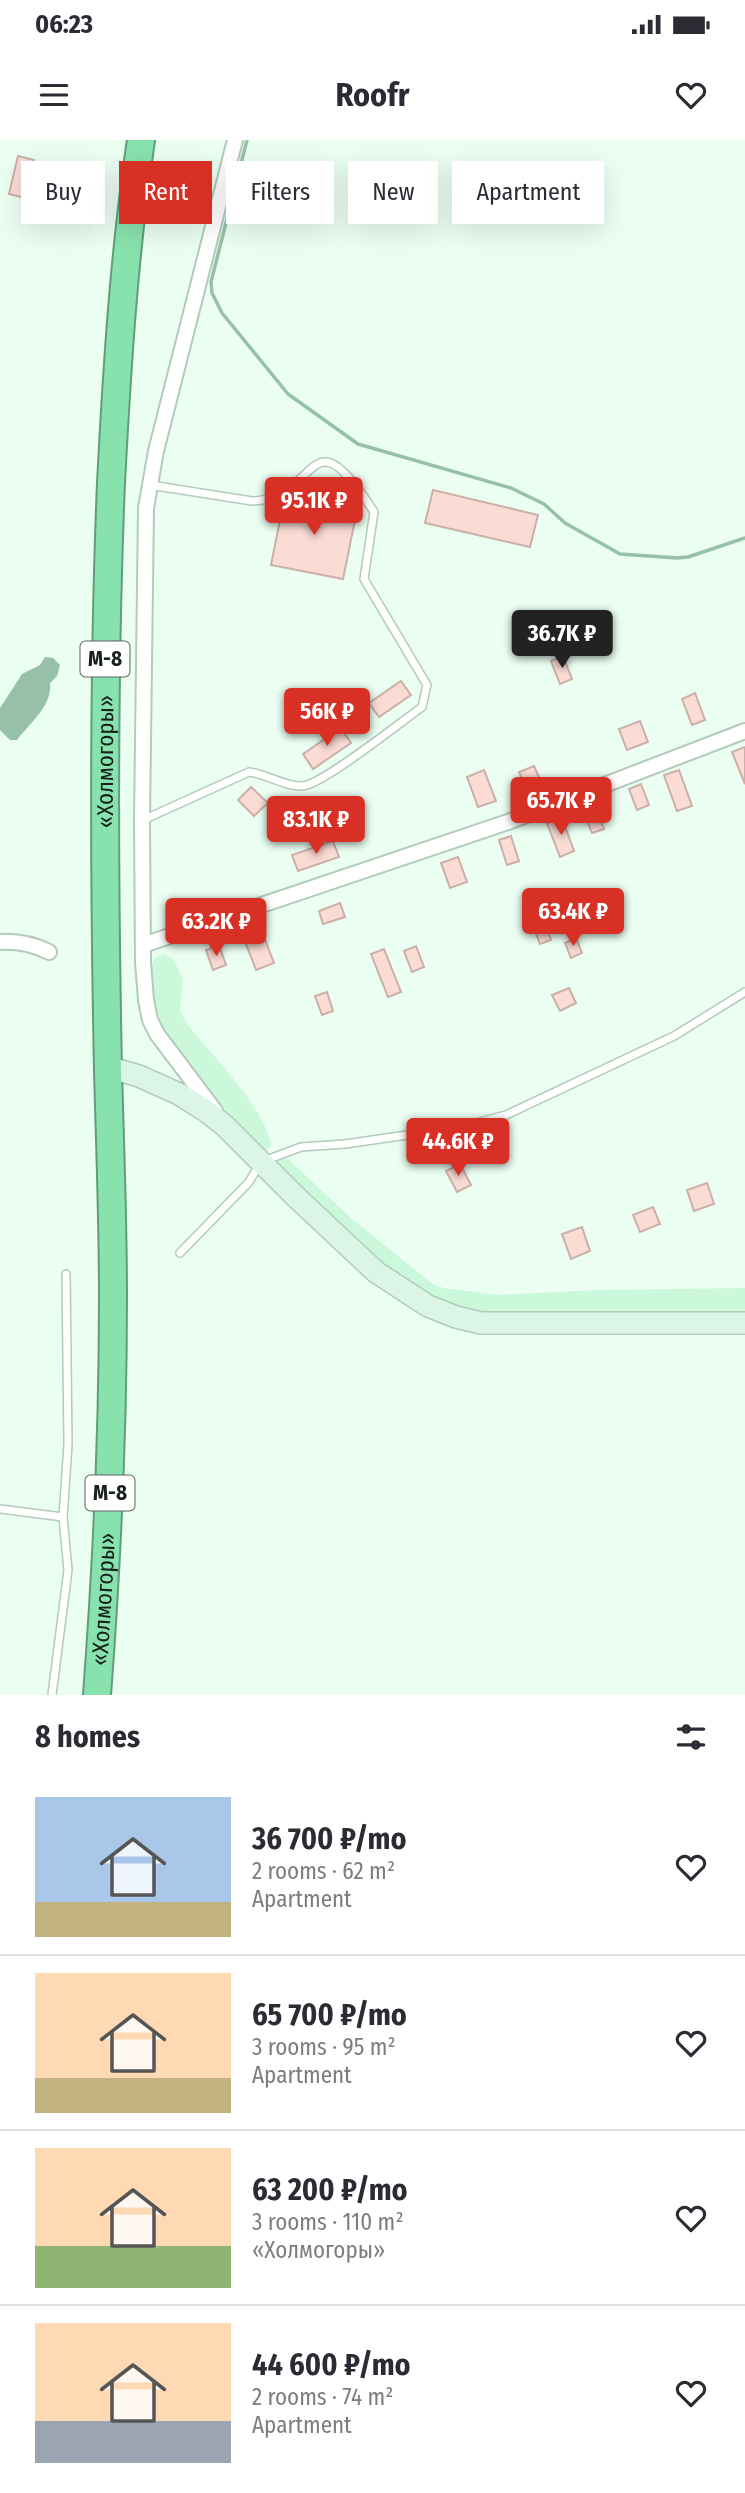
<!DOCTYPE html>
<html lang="en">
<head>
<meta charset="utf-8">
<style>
  :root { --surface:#fff; --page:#f7f7f7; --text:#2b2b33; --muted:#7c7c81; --line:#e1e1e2; --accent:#d93025 }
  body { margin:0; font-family:"Fira Sans Condensed",sans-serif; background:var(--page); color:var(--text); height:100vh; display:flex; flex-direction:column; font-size:26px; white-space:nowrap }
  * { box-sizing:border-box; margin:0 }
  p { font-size:23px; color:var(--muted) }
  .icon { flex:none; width:38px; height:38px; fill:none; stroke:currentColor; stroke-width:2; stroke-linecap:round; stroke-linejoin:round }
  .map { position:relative; height:1555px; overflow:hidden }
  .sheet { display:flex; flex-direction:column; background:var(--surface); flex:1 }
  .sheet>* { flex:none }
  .hud { position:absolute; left:21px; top:21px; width:704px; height:63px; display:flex; gap:14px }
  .price { position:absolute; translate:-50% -60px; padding:0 16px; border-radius:7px; background:var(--accent); color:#fff; font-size:23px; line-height:46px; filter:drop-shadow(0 2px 4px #0008) }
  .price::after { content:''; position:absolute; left:50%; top:42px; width:21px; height:16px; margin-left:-10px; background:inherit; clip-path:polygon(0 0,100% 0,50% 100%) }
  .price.selected { background:#222; color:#fff }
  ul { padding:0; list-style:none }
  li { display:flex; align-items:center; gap:21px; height:175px; padding:0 35px }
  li+li { border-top:2px solid var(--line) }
  li span { display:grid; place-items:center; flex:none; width:196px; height:140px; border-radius:0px; color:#555 }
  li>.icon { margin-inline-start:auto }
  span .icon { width:84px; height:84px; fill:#fffc; stroke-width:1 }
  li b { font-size:30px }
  h2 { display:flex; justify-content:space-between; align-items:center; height:84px; padding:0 35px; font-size:30px }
  .chip { padding:0 24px; border-radius:0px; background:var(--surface); box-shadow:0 7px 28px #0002; font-size:24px; line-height:63px }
  .chip.selected { background:var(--accent); color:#fff }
  .status { display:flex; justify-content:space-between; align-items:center; height:49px; padding:0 35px; background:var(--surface); direction:ltr }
  .status svg { height:19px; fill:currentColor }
  header { display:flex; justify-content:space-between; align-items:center; height:91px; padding:0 35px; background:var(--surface); font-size:32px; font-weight:700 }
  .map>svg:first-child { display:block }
  .green { fill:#cbf7db }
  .water { fill:#96c1a6 }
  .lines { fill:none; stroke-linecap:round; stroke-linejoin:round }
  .stream { stroke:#96c1a6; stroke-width:3.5 }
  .building { fill:#fadcd5; stroke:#ccafa8; stroke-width:2 }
  .lane-casing { stroke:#b2cbbb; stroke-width:10 }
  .street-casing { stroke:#b2cbbb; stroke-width:18 }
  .secondary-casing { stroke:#b2cbbb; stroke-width:24 }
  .highway-casing { stroke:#609e7a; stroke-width:30 }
  .lane { stroke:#fff; stroke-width:7 }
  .street { stroke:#fff; stroke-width:14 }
  .secondary { stroke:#dbf6e6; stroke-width:21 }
  .highway { stroke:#88e2ad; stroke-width:26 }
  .labels { text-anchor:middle; stroke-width:5; stroke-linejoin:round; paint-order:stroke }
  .shield { fill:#fff; stroke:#5d635f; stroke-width:2 }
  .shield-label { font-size:21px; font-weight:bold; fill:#17201a }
  .street-label { font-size:23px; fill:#17201a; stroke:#fff }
</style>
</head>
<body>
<div class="status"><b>06:23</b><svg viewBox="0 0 49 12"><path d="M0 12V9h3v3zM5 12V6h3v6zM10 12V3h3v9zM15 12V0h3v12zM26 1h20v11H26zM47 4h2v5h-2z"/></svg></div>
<header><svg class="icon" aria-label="menu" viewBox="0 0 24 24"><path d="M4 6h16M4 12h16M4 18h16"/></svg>Roofr<svg class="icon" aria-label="heart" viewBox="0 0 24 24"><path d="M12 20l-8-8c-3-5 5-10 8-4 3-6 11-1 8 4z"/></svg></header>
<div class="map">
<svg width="745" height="1555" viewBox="0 0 745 1555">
  <rect width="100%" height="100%" fill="#eafef1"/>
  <!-- green -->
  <g class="green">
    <path d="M164 814 174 820 183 840 180 870 188 885C212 915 266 969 271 1006L267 1010 255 1007C222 967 184 927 159 881 152 869 147 829 155 818Z"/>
    <polygon points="283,1018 288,1019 352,1079 434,1145 444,1148 496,1155 599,1150 745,1148 745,1176 506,1178 456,1171 409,1147 278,1031 278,1021"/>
  </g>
  <!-- water -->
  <path class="water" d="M45 517 53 518 60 525 57 536 50 543C53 565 29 584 17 600H10L0 590V568L22 534 40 525Z"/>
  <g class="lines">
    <!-- stream -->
    <polyline class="stream" points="247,0 211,142 212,153 222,173 288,254 358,304 511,348 544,364 565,383 620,414 677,418 688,417 745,398"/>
  </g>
  <!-- building -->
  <g class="building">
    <polygon points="18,16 34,20 25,58 9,54"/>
    <polygon points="433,350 538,375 530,407 425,383"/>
    <polygon points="285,355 357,370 343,439 271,425"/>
    <polygon points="563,516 572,539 560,544 551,521"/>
    <polygon points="401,541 411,555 379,577 369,563"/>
    <polygon points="695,553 705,580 692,585 682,559"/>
    <polygon points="640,581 648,602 627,610 619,589"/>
    <polygon points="341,588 351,603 313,629 303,614"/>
    <polygon points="745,607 745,644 732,612"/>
    <polygon points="534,626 542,644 527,650 519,632"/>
    <polygon points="484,630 496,661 478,667 467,637"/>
    <polygon points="679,630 692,666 677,671 664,635"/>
    <polygon points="641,644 649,665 637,670 629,649"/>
    <polygon points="251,647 268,663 254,676 238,660"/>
    <polygon points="597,669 604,689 592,693 584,673"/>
    <polygon points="562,678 574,711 560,717 547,683"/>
    <polygon points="511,696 519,721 507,725 499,700"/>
    <polygon points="333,701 339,717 298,731 292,715"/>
    <polygon points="458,717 467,742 450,748 441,723"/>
    <polygon points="340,763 345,777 323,784 319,771"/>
    <polygon points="544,781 551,800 540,804 533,786"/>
    <polygon points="261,789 274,823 256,830 243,796"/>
    <polygon points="576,798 582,813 571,818 565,803"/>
    <polygon points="219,805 226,825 213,830 206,810"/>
    <polygon points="416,806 424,827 412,832 404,811"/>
    <polygon points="384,809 401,852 388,857 371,814"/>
    <polygon points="569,848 576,863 560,871 552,855"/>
    <polygon points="327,852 333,871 322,875 315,856"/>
    <polygon points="460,1024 471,1045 457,1052 446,1031"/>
    <polygon points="707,1043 714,1064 694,1071 687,1050"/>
    <polygon points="653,1067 660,1084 640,1092 633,1075"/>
    <polygon points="582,1087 590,1111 571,1119 562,1094"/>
  </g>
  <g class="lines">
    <defs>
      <g id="lane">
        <path d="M143 680 249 632C267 634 285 647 303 646 323 644 401 582 422 567L427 545 364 439 374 372C307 267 320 360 252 361L150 345"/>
        <polyline points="180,1113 249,1042 261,1022 301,1007 345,1004 462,987 506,975 674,896 745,852"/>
        <polyline points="0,1369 63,1377"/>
        <polyline points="52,1555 68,1430 63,1377 68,1304 66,1134"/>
      </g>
      <g id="street">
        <path d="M0 802C19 801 33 804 49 812"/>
        <polyline points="143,805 508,682 745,591"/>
        <polyline points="215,971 157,894 150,880 146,860 143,822 142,680 146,368 156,311 235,0"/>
      </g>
      <polyline id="secondary" points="108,927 139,936 179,954 206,971 225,986 296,1057 376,1132 428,1166 456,1177 481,1183 745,1183"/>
      <g id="highway">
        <path id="s1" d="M97 1555C107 1422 113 1290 113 1156 113 1081 110 1005 108 930 104 734 103 538 111 343 117 228 124 114 141 0"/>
      </g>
    </defs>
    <!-- lane casing -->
    <use href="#lane" class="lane-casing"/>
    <!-- street casing -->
    <use href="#street" class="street-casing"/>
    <!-- secondary casing -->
    <use href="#secondary" class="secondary-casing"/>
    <!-- highway casing -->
    <use href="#highway" class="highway-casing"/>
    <!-- lane -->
    <use href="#lane" class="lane"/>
    <!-- street -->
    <use href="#street" class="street"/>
    <!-- secondary -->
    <use href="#secondary" class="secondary"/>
    <!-- highway -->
    <use href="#highway" class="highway"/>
  </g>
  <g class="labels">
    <!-- shield labels -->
    <g class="shield">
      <rect x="80.5" y="501.5" width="49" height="35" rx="5"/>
      <rect x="85.5" y="1335.5" width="49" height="35" rx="5"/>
    </g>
    <g class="shield-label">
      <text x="105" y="526">М-8</text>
      <text x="110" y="1360">М-8</text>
    </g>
    <!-- street labels -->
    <g class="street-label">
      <text dy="8" stroke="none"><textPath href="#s1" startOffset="934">«Холмогоры»</textPath></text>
      <text dy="8" stroke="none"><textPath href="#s1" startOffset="96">«Холмогоры»</textPath></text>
    </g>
  </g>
</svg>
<b class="price" style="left:314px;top:397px">95.1K ₽</b>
<b class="price selected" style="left:562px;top:530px">36.7K ₽</b>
<b class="price" style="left:327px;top:608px">56K ₽</b>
<b class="price" style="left:561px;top:697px">65.7K ₽</b>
<b class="price" style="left:316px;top:716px">83.1K ₽</b>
<b class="price" style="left:573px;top:808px">63.4K ₽</b>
<b class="price" style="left:216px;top:818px">63.2K ₽</b>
<b class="price" style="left:458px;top:1038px">44.6K ₽</b>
<div class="hud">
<a class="chip">Buy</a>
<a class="chip selected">Rent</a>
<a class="chip">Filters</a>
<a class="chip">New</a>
<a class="chip">Apartment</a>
</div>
</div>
<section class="sheet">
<h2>8 homes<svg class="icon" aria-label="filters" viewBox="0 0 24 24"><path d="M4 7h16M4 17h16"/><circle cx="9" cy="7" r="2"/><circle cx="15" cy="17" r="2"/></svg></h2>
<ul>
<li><span style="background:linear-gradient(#a9c7e8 75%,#c2b280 0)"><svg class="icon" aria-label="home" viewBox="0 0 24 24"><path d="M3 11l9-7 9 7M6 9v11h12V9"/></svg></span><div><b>36 700 ₽/mo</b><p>2 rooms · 62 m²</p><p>Apartment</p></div><svg class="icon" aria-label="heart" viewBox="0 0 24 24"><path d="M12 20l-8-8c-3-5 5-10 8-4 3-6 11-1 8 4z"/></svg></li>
<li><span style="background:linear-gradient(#ffd9b3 75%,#c2b280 0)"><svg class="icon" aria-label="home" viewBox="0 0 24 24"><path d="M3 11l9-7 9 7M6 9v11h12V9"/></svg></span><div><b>65 700 ₽/mo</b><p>3 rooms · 95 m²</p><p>Apartment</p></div><svg class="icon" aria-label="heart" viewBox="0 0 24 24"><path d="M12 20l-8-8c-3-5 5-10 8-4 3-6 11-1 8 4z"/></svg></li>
<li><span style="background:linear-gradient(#ffd9b3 70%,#8fb573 0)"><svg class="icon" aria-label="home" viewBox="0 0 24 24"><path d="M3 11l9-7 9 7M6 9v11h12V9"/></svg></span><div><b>63 200 ₽/mo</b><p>3 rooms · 110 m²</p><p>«Холмогоры»</p></div><svg class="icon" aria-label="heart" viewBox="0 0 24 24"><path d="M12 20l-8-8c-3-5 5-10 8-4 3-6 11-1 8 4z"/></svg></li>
<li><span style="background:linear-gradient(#ffd9b3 70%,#9aa5b1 0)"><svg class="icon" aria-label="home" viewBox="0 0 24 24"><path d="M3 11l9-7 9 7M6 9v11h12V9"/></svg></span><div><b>44 600 ₽/mo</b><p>2 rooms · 74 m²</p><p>Apartment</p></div><svg class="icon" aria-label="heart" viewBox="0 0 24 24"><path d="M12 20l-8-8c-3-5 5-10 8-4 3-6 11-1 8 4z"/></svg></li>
</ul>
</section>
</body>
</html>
